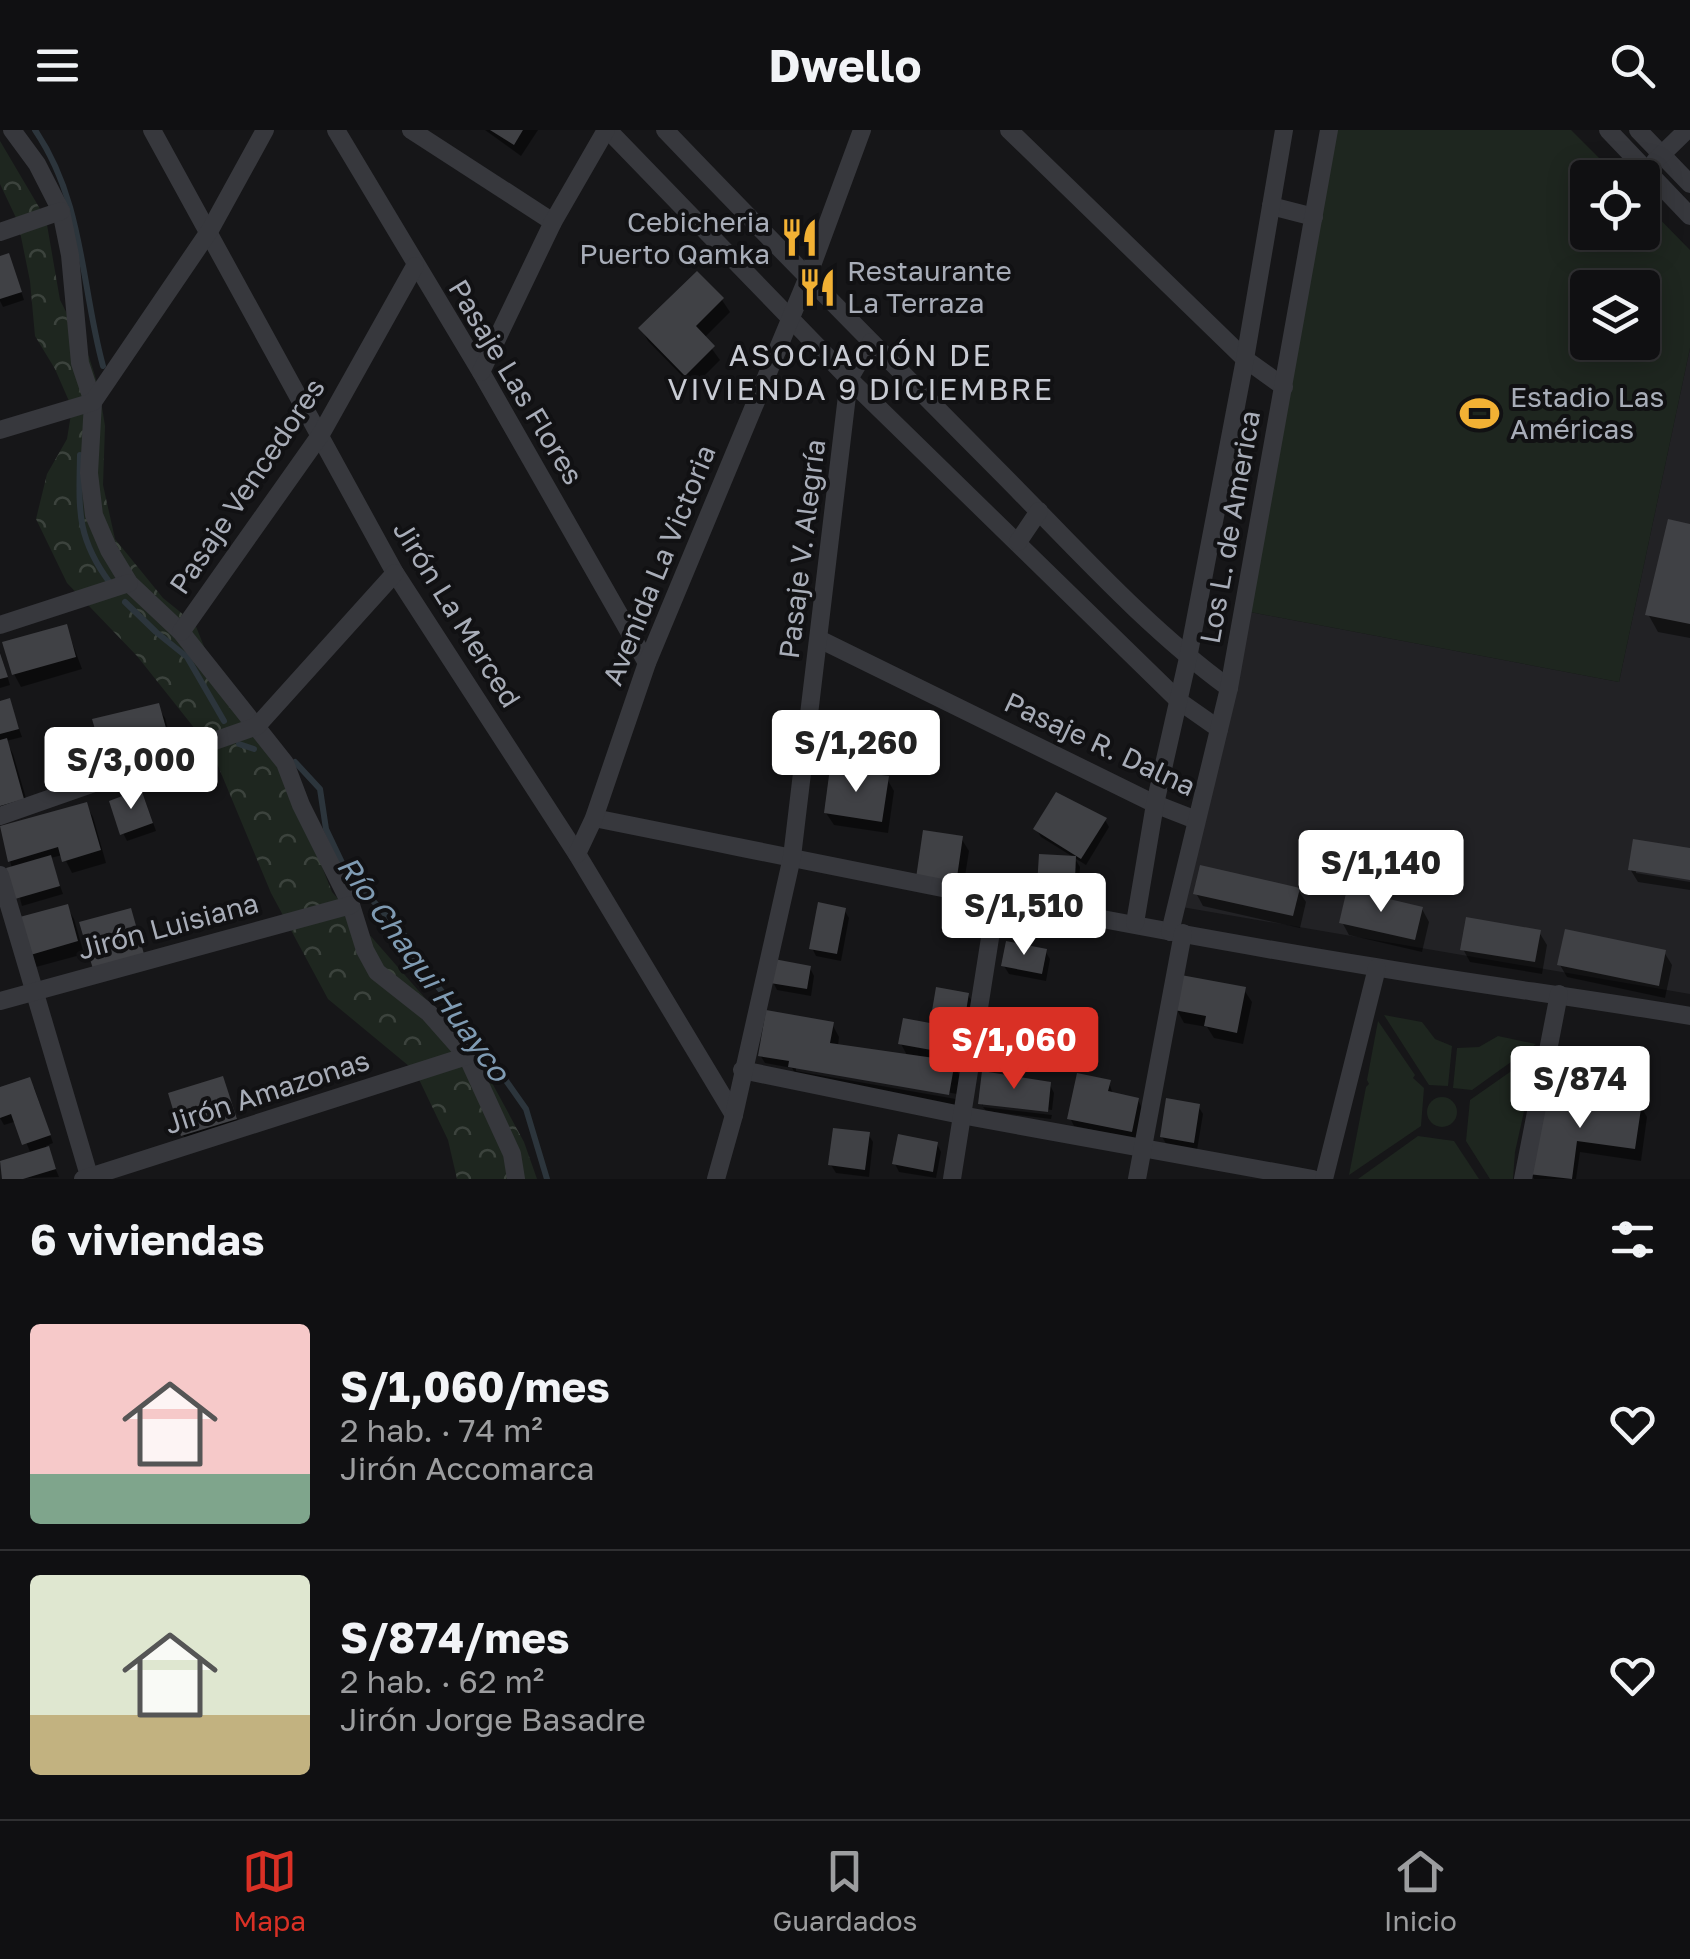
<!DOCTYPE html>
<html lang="es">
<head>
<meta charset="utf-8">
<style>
  :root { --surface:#101012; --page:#19191b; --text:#f1f3f6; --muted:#9c9d9f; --line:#303032; --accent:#d93025 }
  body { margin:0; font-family:"Golos Text",sans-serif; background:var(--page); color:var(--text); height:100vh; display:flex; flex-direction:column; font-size:38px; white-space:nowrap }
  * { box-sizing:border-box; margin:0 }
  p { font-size:32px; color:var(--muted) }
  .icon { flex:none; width:55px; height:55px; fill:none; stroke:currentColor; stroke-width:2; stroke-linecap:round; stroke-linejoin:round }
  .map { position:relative; height:1049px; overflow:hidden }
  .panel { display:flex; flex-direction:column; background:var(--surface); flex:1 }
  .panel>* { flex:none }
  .tools { position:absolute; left:1570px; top:30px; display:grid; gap:20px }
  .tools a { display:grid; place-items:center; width:90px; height:90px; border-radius:10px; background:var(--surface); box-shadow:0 5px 25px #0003,0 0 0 2px var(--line); font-size:50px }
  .price { position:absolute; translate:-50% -85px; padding:0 22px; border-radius:10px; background:#fff; color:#222; font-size:32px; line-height:65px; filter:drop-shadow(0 2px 5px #0008) }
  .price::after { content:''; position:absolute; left:50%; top:60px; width:30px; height:22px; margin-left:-15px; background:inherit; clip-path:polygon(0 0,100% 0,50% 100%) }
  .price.selected { background:var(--accent); color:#fff }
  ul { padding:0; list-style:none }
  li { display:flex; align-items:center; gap:30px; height:250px; padding:0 30px }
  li+li { border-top:2px solid var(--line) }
  li span { display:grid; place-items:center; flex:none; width:280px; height:200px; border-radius:10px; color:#555 }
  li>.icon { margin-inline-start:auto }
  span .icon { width:120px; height:120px; fill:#fffc; stroke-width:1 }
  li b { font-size:42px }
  h2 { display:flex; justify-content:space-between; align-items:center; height:120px; padding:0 30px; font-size:42px }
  header { display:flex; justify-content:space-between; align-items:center; height:130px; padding:0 30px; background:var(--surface); font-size:45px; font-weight:700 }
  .menu { display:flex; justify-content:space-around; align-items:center; height:140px; border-top:2px solid var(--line); background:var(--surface); font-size:28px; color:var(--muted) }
  .menu a { display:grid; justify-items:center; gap:5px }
  .menu .selected { color:var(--accent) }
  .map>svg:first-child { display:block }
  .built { fill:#222225 }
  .forest { fill:url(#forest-crowns) }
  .park { fill:#1e261f; fill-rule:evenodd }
  .shadow { fill:#0007 }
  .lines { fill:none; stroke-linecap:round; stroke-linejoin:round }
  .stream { stroke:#2c353c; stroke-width:6 }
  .building { fill:#404145 }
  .street { stroke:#37383d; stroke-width:18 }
  .labels { text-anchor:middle; stroke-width:8; stroke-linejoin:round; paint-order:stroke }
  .poi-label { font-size:28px; fill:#a8adb8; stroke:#111113; text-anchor:start }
  .street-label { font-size:28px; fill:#a8adb8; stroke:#111113 }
  .neighbourhood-label { font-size:30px; letter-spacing:2.5px; fill:#c9ccd4; stroke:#111113 }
  .water-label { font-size:30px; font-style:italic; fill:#7f9bb3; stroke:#111113 }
</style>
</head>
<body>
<header><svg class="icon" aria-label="menu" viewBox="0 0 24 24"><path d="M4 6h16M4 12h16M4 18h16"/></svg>Dwello<svg class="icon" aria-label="search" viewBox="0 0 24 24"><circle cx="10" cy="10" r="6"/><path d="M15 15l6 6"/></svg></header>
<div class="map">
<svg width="1690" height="1049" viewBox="0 0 1690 1049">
  <defs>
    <pattern id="forest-crowns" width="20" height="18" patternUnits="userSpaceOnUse" patternTransform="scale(2.5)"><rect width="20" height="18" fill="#1e261f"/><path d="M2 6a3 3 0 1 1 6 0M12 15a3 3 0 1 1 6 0" fill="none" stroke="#3c433d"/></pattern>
  </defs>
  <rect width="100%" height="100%" fill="#161618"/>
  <!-- built -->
  <polygon class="built" points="1690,218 1690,864 1170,775 1245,481 1619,552"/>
  <!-- forest -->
  <polygon class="forest" points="0,11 46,89 60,170 89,227 99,259 105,296 103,355 115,409 163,468 195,494 207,524 292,661 332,762 460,908 491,951 524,1012 537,1049 457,1049 448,1010 415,941 328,869 271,763 211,619 137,526 67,453 36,389 47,344 67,309 72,278 55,239 35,206 30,151 18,92 0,54"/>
  <!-- park -->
  <g class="park">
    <path d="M1336 0H1571L1618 47 1588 48V102H1642L1643 72 1690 120V218L1619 552 1245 481ZM1588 158H1642V212H1588Z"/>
    <polygon points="1384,885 1422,892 1435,909 1452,916 1448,956 1429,955"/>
    <polygon points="1378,891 1415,945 1413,948 1424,958 1421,996 1349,1045 1366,957 1369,954 1367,950"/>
    <polygon points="1498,906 1536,914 1472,960 1453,958 1457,918 1479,917"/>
    <polygon points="1537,923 1515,1022 1513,1049 1490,1049 1466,1011 1470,970"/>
    <circle cx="1442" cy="982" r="15"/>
    <polygon points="1418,1006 1454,1011 1479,1049 1358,1049"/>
  </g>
  <!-- shadow -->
  <g class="shadow">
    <polygon points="485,0 538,0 521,26"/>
    <polygon points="0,129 12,134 24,170 3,177 0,171"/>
    <polygon points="697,144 722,170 730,182 704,208 720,230 693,257 648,211 641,198"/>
    <polygon points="1690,396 1690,508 1658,502 1648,484"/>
    <polygon points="66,496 82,539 21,557 14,544"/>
    <polygon points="0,522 10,555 0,558"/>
    <polygon points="9,571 22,607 6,611 13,624 30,682 0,690 0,573"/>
    <polygon points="157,576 165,588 178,636 147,645 144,640 71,661 59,627 102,614"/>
    <polygon points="887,649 894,661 888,703 834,695 826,683"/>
    <polygon points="145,670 156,701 127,711 123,703"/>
    <polygon points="86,675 93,687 106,733 72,743 63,725 50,728 63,764 22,776 10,731"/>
    <polygon points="1105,690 1109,697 1086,735 1041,707 1036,699"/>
    <polygon points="961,708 969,721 962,765 926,760"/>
    <polygon points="1690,721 1690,747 1636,738 1636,743 1690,752 1690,760 1638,752 1630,739"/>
    <polygon points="1075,729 1080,737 1077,781 1039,770"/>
    <polygon points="1298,760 1306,772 1300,798 1203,776 1196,763"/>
    <polygon points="67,777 74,789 84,824 36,837 29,825"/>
    <polygon points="1422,779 1429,792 1422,822 1349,805 1342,792"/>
    <polygon points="844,780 849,788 841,831 816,826 812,818"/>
    <polygon points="1539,802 1547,815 1542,844 1470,832 1463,819"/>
    <polygon points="1045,821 1050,829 1046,851 1009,844 1004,836"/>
    <polygon points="1664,822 1672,835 1665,868 1567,847 1560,835"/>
    <polygon points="810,838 814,846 811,866 777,860 773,852"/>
    <polygon points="1244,860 1252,872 1243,914 1214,908 1207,897 1184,893 1177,880"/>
    <polygon points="968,865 973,873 962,932 951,930 960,946 957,964 796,936 796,941 956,969 955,976 798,949 792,938 765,933 760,925 832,894 839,907 838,916 908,927 901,914 932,896"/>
    <polygon points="985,944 1050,955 1054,963 1052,980 983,972 983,976 981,973"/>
    <polygon points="222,949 242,1002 191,1018 183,1005"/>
    <polygon points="1109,952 1113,965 1138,970 1142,978 1136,1009 1074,996 1070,988"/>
    <polygon points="34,957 53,1013 46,1016 59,1047 5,1049 0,1033 31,1024 17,991 4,995 0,988 0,960"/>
    <polygon points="1640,975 1647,987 1641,1031 1580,1022 1576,1049 1534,1049 1531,1044 1569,979"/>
    <polygon points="1198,976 1203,984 1197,1020 1167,1015 1162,1007"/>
    <polygon points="983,977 1052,985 1051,989 986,981"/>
    <polygon points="868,1004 873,1012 869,1047 836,1043 831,1035"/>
    <polygon points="937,1014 941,1022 936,1048 899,1042 895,1034"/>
  </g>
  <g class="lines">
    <!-- stream -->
    <g class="stream">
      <path d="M35 0C84 72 81 156 103 236"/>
      <path d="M80 325C79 380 76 407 110 453"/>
      <polyline points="125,472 156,502 187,527 224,591"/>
      <polyline points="239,614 254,619"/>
      <polyline points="295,632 320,659 326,699 346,741 404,805 415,829 453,875 526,979 547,1049"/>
    </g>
  </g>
  <!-- building -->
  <g class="building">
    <polygon points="490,0 523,0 514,15"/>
    <polygon points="9,123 22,162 0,169 0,126"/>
    <polygon points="697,141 724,168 696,196 715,216 685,246 638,198"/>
    <polygon points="1668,389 1690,394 1690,494 1645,485"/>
    <polygon points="67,494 76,527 12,545 2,512"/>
    <polygon points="0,523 8,547 0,549"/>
    <polygon points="10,568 19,599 0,604 0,571"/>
    <polygon points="159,573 173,623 64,654 56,625 99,613 92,589"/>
    <polygon points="7,608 24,669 0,676 0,610"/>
    <polygon points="830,638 889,646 882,692 824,683"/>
    <polygon points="141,659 153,693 120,705 109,671"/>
    <polygon points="1056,662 1107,688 1081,729 1033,699"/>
    <polygon points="87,672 101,720 62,732 58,717 8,732 0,696"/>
    <polygon points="923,700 963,706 956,754 916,748"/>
    <polygon points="1633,709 1690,718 1690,750 1628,740"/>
    <polygon points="1039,724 1076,726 1074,773 1036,771"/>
    <polygon points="51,725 60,756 15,769 6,738"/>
    <polygon points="1200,735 1300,758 1293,786 1193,764"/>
    <polygon points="1347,759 1423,777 1415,810 1339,793"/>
    <polygon points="818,772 846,778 837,824 809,819"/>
    <polygon points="68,774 78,811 27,826 16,788"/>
    <polygon points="131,778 144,824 93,839 79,792"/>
    <polygon points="1466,787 1541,800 1535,832 1460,820"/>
    <polygon points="1565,799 1666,820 1659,856 1557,835"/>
    <polygon points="1006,811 1047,819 1042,844 1001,836"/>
    <polygon points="774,829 811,836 807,859 770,853"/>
    <polygon points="1181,845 1246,857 1237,903 1204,896 1206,886 1174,880"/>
    <polygon points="936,857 969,863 959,925 898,914 903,888 930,893"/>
    <polygon points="766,880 834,892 830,913 955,931 949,965 788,937 789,931 758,926"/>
    <polygon points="982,941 1051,952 1048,982 978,974"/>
    <polygon points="1077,943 1111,950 1108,961 1139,968 1132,1002 1067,989"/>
    <polygon points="223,946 237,989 181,1006 168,963"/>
    <polygon points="30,947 51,1005 22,1015 11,984 0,988 0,957"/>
    <polygon points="1569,962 1642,972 1635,1019 1577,1011 1572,1049 1528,1044 1539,972 1567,976"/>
    <polygon points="1166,968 1200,974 1194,1013 1160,1007"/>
    <polygon points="833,998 870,1002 865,1040 828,1035"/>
    <polygon points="898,1004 938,1012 933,1042 892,1034"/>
    <polygon points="49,1016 56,1039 23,1049 2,1049 0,1031"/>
  </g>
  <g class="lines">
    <!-- street -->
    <g class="street">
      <polyline points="12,0 37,34 61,81 70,125 80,233 93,272 89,343 94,385 109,420 129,453 181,502 285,633 301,675 351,775 365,820 377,842 429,883 467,926 512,1024 516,1049"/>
      <polyline points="152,0 395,443 577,724 734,985"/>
      <polyline points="336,0 481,242 647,533"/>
      <polyline points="411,0 553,92"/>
      <polyline points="608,0 849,249 1179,571 1219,599"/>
      <path d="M665 0C774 114 885 226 996 338 1071 413 1144 496 1229 558"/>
      <polyline points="1009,0 1245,229 1284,257"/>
      <polyline points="1608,0 1690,86"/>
      <polyline points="1638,0 1690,54"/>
      <polyline points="1655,31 1687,0"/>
      <polyline points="1271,76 1314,87"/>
      <polyline points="0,102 61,81"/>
      <polyline points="481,242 553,92 606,0"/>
      <polyline points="0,300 93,272 210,100 265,0"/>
      <polyline points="1018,412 1039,381"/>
      <polyline points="0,495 129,453"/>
      <polyline points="181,502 321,304 415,136"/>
      <polyline points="819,509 1155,674 1196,690"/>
      <polyline points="0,686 257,596 395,443"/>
      <path d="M594 688C854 740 1114 795 1375 837 1480 855 1585 868 1690 886"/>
      <polyline points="577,724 594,688 647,533 807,149 862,0"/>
      <polyline points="0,745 90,1049"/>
      <polyline points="1135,793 1155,674 1188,528 1245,229 1284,0"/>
      <polyline points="1170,802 1229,558 1329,0"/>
      <polyline points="0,871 351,775"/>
      <polyline points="742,940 961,985 1313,1049"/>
      <polyline points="83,1049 467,926"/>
      <polyline points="716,1049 734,985 792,727 849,249 871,212"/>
      <polyline points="952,1049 996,770"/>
      <polyline points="1137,1049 1183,803"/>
      <polyline points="1324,1049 1377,838"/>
      <polyline points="1523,1049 1559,864"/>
    </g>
  </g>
  <!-- icons -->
  <defs>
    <symbol id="restaurant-bare" viewBox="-9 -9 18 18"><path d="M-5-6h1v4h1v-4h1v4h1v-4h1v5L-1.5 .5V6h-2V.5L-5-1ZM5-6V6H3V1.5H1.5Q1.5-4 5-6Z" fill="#f2b134" stroke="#111113" stroke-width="2.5" paint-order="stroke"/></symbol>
    <symbol id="stadium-bare" viewBox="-9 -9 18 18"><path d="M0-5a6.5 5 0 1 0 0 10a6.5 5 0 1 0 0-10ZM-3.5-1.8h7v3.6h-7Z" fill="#f2b134" stroke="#111113" stroke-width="2.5" paint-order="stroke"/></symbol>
  </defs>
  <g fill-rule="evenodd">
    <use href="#restaurant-bare" x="772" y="80" width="55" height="55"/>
    <use href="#restaurant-bare" x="790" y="130" width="55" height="55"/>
    <use href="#stadium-bare" x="1452" y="256" width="55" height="55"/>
  </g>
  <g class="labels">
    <!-- poi labels -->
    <g class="poi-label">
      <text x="770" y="102" text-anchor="end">Cebicheria<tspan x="770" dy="32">Puerto Qamka</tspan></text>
      <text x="847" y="151">Restaurante<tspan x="847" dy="32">La Terraza</tspan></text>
      <text x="1510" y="277">Estadio Las<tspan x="1510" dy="32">Américas</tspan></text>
    </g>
    <!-- street labels -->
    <g class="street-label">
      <text transform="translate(516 252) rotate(59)" y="10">Pasaje Las Flores</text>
      <text transform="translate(247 356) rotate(-56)" y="10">Pasaje Vencedores</text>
      <text transform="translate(1230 397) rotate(-80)" y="10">Los L. de America</text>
      <text transform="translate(802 419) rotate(-83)" y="10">Pasaje V. Alegría</text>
      <text transform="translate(659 435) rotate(-68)" y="10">Avenida La Victoria</text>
      <text transform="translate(457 484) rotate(58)" y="10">Jirón La Merced</text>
      <text transform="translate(1100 614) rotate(25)" y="10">Pasaje R. Dalna</text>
      <text transform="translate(168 796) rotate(-15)" y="10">Jirón Luisiana</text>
      <text transform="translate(267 962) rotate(-18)" y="10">Jirón Amazonas</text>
    </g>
    <!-- neighbourhood labels -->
    <g class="neighbourhood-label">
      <text x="861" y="236">ASOCIACIÓN DE<tspan x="861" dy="34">VIVIENDA 9 DICIEMBRE</tspan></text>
    </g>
    <!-- water labels -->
    <g class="water-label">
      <text transform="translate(423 839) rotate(54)" y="10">Río Chaqui Huayco</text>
    </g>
  </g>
</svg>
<div class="tools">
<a><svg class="icon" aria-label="locate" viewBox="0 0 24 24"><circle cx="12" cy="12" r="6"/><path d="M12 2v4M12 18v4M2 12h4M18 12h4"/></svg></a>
<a><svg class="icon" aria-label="layers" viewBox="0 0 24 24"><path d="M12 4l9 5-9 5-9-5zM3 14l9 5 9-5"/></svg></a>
</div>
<b class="price" style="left:856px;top:665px">S/1,260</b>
<b class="price" style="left:131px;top:682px">S/3,000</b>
<b class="price" style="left:1381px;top:785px">S/1,140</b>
<b class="price" style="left:1024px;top:828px">S/1,510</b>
<b class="price selected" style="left:1014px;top:962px">S/1,060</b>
<b class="price" style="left:1580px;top:1001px">S/874</b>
</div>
<section class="panel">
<h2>6 viviendas<svg class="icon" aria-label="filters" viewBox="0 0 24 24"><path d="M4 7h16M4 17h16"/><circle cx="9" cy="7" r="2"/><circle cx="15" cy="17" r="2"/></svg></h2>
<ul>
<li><span style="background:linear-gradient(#f6c9c9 75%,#7fa58c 0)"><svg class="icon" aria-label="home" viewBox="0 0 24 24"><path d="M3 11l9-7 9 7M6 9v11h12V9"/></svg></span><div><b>S/1,060/mes</b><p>2 hab. · 74 m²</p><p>Jirón Accomarca</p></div><svg class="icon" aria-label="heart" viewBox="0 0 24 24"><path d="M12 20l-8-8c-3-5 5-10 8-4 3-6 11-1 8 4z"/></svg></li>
<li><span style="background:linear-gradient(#dfe7d0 70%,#c2b280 0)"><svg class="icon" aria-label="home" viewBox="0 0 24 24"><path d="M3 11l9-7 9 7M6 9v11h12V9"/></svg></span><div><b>S/874/mes</b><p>2 hab. · 62 m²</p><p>Jirón Jorge Basadre</p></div><svg class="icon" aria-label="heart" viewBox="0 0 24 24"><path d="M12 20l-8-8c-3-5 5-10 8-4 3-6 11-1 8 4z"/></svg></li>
</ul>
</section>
<nav class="menu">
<a class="selected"><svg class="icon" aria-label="map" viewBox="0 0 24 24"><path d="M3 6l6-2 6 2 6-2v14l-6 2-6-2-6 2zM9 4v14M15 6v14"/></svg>Mapa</a>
<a><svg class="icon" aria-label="saved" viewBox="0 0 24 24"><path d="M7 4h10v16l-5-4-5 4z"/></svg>Guardados</a>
<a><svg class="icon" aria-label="home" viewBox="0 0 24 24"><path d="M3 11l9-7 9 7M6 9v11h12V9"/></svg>Inicio</a>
</nav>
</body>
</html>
